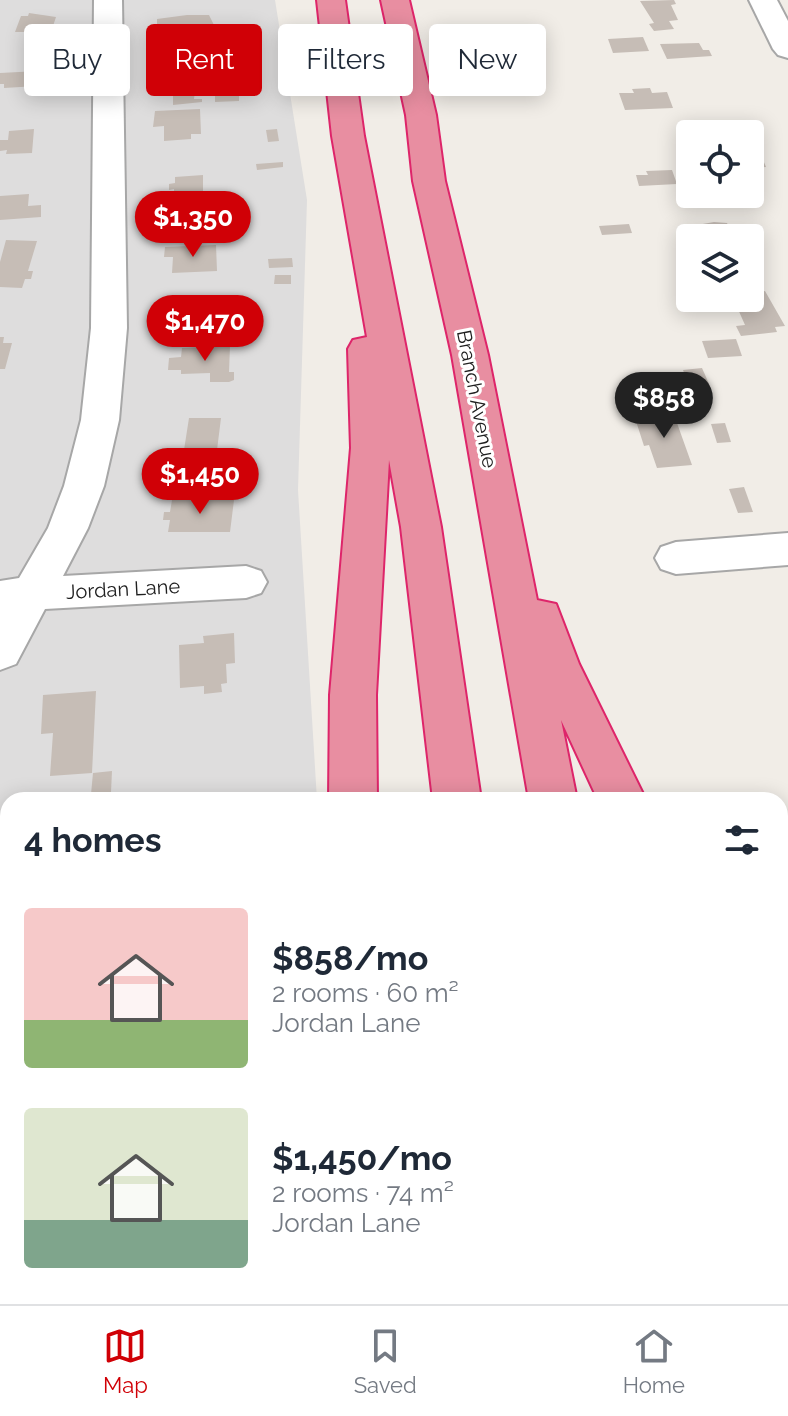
<!DOCTYPE html>
<html lang="en">
<head>
<meta charset="utf-8">
<style>
  :root { --surface:#fff; --page:#f6f6f7; --text:#1f2937; --muted:#747a83; --line:#e0e1e3; --accent:#d00006 }
  body { margin:0; font-family:Raleway,sans-serif; background:var(--page); color:var(--text); height:100vh; display:flex; flex-direction:column; font-size:30px; white-space:nowrap }
  * { box-sizing:border-box; margin:0 }
  p { font-size:26px; color:var(--muted) }
  .icon { flex:none; width:44px; height:44px; fill:none; stroke:currentColor; stroke-width:2; stroke-linecap:round; stroke-linejoin:round }
  .map { position:relative; flex:1; overflow:hidden }
  .side { position:absolute; left:0px; top:792px; width:788px; height:512px; display:flex; flex-direction:column; background:var(--surface); border-radius:24px 24px 0 0; box-shadow:0 4px 20px #0003 }
  .side>* { flex:none }
  .guide { position:absolute; left:24px; top:24px; width:740px; height:72px; display:flex; gap:16px }
  .controls { position:absolute; left:676px; top:120px; display:grid; gap:16px }
  .controls a { display:grid; place-items:center; width:88px; height:88px; border-radius:8px; background:var(--surface); box-shadow:0 4px 20px #0003; font-size:40px }
  .price { position:absolute; translate:-50% -68px; padding:0 18px; border-radius:28px; background:var(--accent); color:#fff; font-size:26px; line-height:52px; filter:drop-shadow(0 2px 4px #0008) }
  .price::after { content:''; position:absolute; left:50%; top:48px; width:24px; height:18px; margin-left:-12px; background:inherit; clip-path:polygon(0 0,100% 0,50% 100%) }
  .price.on { background:#222; color:#fff }
  ul { padding:0; list-style:none }
  li { display:flex; align-items:center; gap:24px; height:200px; padding:0 24px }
  li span { display:grid; place-items:center; flex:none; width:224px; height:160px; border-radius:8px; color:#555 }
  li>.icon { margin-inline-start:auto }
  span .icon { width:96px; height:96px; fill:#fffc; stroke-width:1 }
  li b { font-size:34px }
  h2 { display:flex; justify-content:space-between; align-items:center; height:96px; padding:0 24px; font-size:34px }
  .chip { padding:0 28px; border-radius:8px; background:var(--surface); box-shadow:0 4px 20px #0003; font-size:28px; line-height:72px }
  .chip.on { background:var(--accent); color:#fff }
  .menu { display:flex; justify-content:space-around; align-items:center; height:112px; border-top:2px solid var(--line); background:var(--surface); font-size:22px; color:var(--muted) }
  .menu a { display:grid; justify-items:center; gap:4px }
  .menu .on { color:var(--accent) }
  .map>svg:first-child { display:block }
  .residential { fill:#dedddd }
  .building { fill:#c6bdb6 }
  .lines { fill:none; stroke-linecap:round; stroke-linejoin:round }
  .minor-casing { stroke:#a7a7a7; stroke-width:4 }
  .highway-casing { stroke:#de256a; stroke-width:4 }
  .minor { fill:#fff; fill-rule:evenodd }
  .highway { fill:#e88ea1; fill-rule:evenodd }
  .labels { text-anchor:middle; stroke-width:6; stroke-linejoin:round; paint-order:stroke }
  .street-label { font-size:20px; fill:#202020; stroke:#fff }
</style>
</head>
<body>
<div class="map">
<svg width="788" height="1304" viewBox="0 0 788 1304">
  <rect width="100%" height="100%" fill="#f1ede7"/>
  <!-- residential -->
  <polygon class="residential" points="0,0 275,0 307,200 298,490 317,800 8,800 8,1237 0,1238"/>
  <!-- building -->
  <g class="building">
    <polygon points="674,0 676,4 671,5 678,20 669,21 674,29 654,31 649,24 654,23 640,1"/>
    <polygon points="29,13 56,17 51,32 15,32 21,16 28,16"/>
    <polygon points="187,15 209,15 214,25 189,29 189,33 162,34 162,26 157,27 157,19"/>
    <polygon points="237,30 257,30 257,42 236,42"/>
    <polygon points="643,37 649,51 613,53 608,39"/>
    <polygon points="699,43 703,50 709,50 712,56 667,59 660,44"/>
    <polygon points="190,60 190,66 214,64 214,81 164,83 164,72 155,70 155,62"/>
    <polygon points="38,71 37,86 4,88 4,84 0,84 0,73"/>
    <polygon points="239,87 239,101 215,102 215,88"/>
    <polygon points="650,88 652,93 667,92 673,108 625,110 619,93 634,93 632,89"/>
    <polygon points="195,91 194,99 202,99 202,102 173,105 173,92"/>
    <polygon points="200,109 201,134 191,134 191,139 164,141 164,126 153,127 155,111"/>
    <polygon points="34,129 32,153 6,154 7,150 0,151 0,140 8,140 9,131"/>
    <polygon points="277,129 279,141 268,142 266,130"/>
    <polygon points="750,155 761,155 766,167 750,168"/>
    <polygon points="283,162 283,167 257,170 256,164"/>
    <polygon points="672,170 677,184 639,186 636,175 648,175 646,171"/>
    <polygon points="203,175 203,195 174,196 174,189 169,190 169,184 175,183 175,177"/>
    <polygon points="29,194 28,206 41,205 41,217 0,220 0,196"/>
    <polygon points="714,222 727,223 731,231 747,227 758,252 750,252 750,238 703,238 697,225"/>
    <polygon points="629,224 632,233 602,235 599,226"/>
    <polygon points="6,240 37,241 28,271 33,271 31,279 25,279 22,288 0,287 0,262"/>
    <polygon points="216,245 217,271 172,273 173,257 164,257 165,247"/>
    <polygon points="292,258 293,267 269,268 268,259"/>
    <polygon points="275,275 291,275 291,284 274,284"/>
    <polygon points="765,291 785,326 775,327 777,332 741,336 736,326 745,325 733,298 750,298 750,293"/>
    <polygon points="216,300 216,307 208,308 208,324 177,325 178,317 173,317 178,302"/>
    <polygon points="0,337 4,337 3,343 12,343 5,369 0,369"/>
    <polygon points="736,339 742,356 708,358 702,341"/>
    <polygon points="230,346 229,372 234,372 234,380 229,382 210,382 210,373 181,374 181,370 168,370 169,358 181,357 182,348"/>
    <polygon points="702,368 710,386 690,388 683,370"/>
    <polygon points="657,414 680,415 683,423 677,423 692,465 657,468 649,445 644,446 635,418"/>
    <polygon points="189,418 221,418 217,450 207,450 206,455 193,455 193,450 184,450"/>
    <polygon points="725,423 731,442 717,443 711,424"/>
    <polygon points="744,487 753,512 738,513 729,489"/>
    <polygon points="172,500 234,500 230,532 168,532 170,520 163,520 164,512 170,512"/>
    <polygon points="234,633 235,663 226,664 227,683 221,684 222,692 204,694 204,686 180,688 179,645 204,643 203,636"/>
    <polygon points="96,691 92,773 50,776 53,733 41,734 43,695"/>
    <polygon points="112,771 111,792 91,794 93,773"/>
  </g>
  <g class="lines">
    <defs>
      <g id="minor">
        <polygon points="94,0 122,0 127,328 119,420 104,486 88,528 63,576 246,566 261,571 267,582 261,593 246,598 45,609 16,664 0,670 0,581 19,578 48,528 64,486 81,420 91,328"/>
        <polygon points="749,0 777,0 788,21 788,58 778,55 773,49"/>
        <polygon points="788,533 788,565 676,574 661,569 655,558 661,547 676,542"/>
        <polygon points="8,962 8,1014 0,1011 0,965"/>
        <polygon points="8,1032 8,1150 0,1152 0,1036"/>
      </g>
      <g id="highway">
        <polygon points="317,0 345,0 364,136 441,527 481,800 433,800 401,527 389,460 376,695 377,800 329,800 330,695 351,448 348,349 353,340 367,337 332,136"/>
        <polygon points="381,0 409,0 436,115 445,181 488,355 537,600 556,604 579,664 646,800 598,800 561,720 577,800 529,800 452,355 413,181 406,115"/>
        <polygon points="780,1090 788,1094 788,1164 780,1161"/>
        <rect x="302" y="1296" width="60" height="8"/>
        <polygon points="495,1296 555,1296 556,1304 496,1304"/>
        <polygon points="626,1296 686,1296 687,1304 627,1304"/>
      </g>
    </defs>
    <!-- minor casing -->
    <use href="#minor" class="minor-casing"/>
    <!-- highway casing -->
    <use href="#highway" class="highway-casing"/>
    <!-- minor -->
    <use href="#minor" class="minor"/>
    <!-- highway -->
    <use href="#highway" class="highway"/>
  </g>
  <g class="labels">
    <!-- street labels -->
    <g class="street-label">
      <text transform="translate(477 399) rotate(79)" y="7">Branch Avenue</text>
      <text transform="translate(123 589) rotate(-3)" y="7">Jordan Lane</text>
    </g>
  </g>
</svg>
<div class="controls">
<a><svg class="icon" aria-label="locate" viewBox="0 0 24 24"><circle cx="12" cy="12" r="6"/><path d="M12 2v4M12 18v4M2 12h4M18 12h4"/></svg></a>
<a><svg class="icon" aria-label="layers" viewBox="0 0 24 24"><path d="M12 4l9 5-9 5-9-5zM3 14l9 5 9-5"/></svg></a>
</div>
<b class="price" style="left:193px;top:259px">$1,350</b>
<b class="price" style="left:205px;top:363px">$1,470</b>
<b class="price on" style="left:664px;top:440px">$858</b>
<b class="price" style="left:200px;top:516px">$1,450</b>
<div class="guide">
<a class="chip">Buy</a>
<a class="chip on">Rent</a>
<a class="chip">Filters</a>
<a class="chip">New</a>
</div>
<section class="side">
<h2>4 homes<svg class="icon" aria-label="filters" viewBox="0 0 24 24"><path d="M4 7h16M4 17h16"/><circle cx="9" cy="7" r="2"/><circle cx="15" cy="17" r="2"/></svg></h2>
<ul>
<li><span style="background:linear-gradient(#f6c9c9 70%,#8fb573 0)"><svg class="icon" aria-label="home" viewBox="0 0 24 24"><path d="M3 11l9-7 9 7M6 9v11h12V9"/></svg></span><div><b>$858/mo</b><p>2 rooms · 60 m²</p><p>Jordan Lane</p></div></li>
<li><span style="background:linear-gradient(#dfe7d0 70%,#7fa58c 0)"><svg class="icon" aria-label="home" viewBox="0 0 24 24"><path d="M3 11l9-7 9 7M6 9v11h12V9"/></svg></span><div><b>$1,450/mo</b><p>2 rooms · 74 m²</p><p>Jordan Lane</p></div></li>
</ul>
</section>
</div>
<nav class="menu">
<a class="on"><svg class="icon" aria-label="map" viewBox="0 0 24 24"><path d="M3 6l6-2 6 2 6-2v14l-6 2-6-2-6 2zM9 4v14M15 6v14"/></svg>Map</a>
<a><svg class="icon" aria-label="saved" viewBox="0 0 24 24"><path d="M7 4h10v16l-5-4-5 4z"/></svg>Saved</a>
<a><svg class="icon" aria-label="home" viewBox="0 0 24 24"><path d="M3 11l9-7 9 7M6 9v11h12V9"/></svg>Home</a>
</nav>
</body>
</html>
